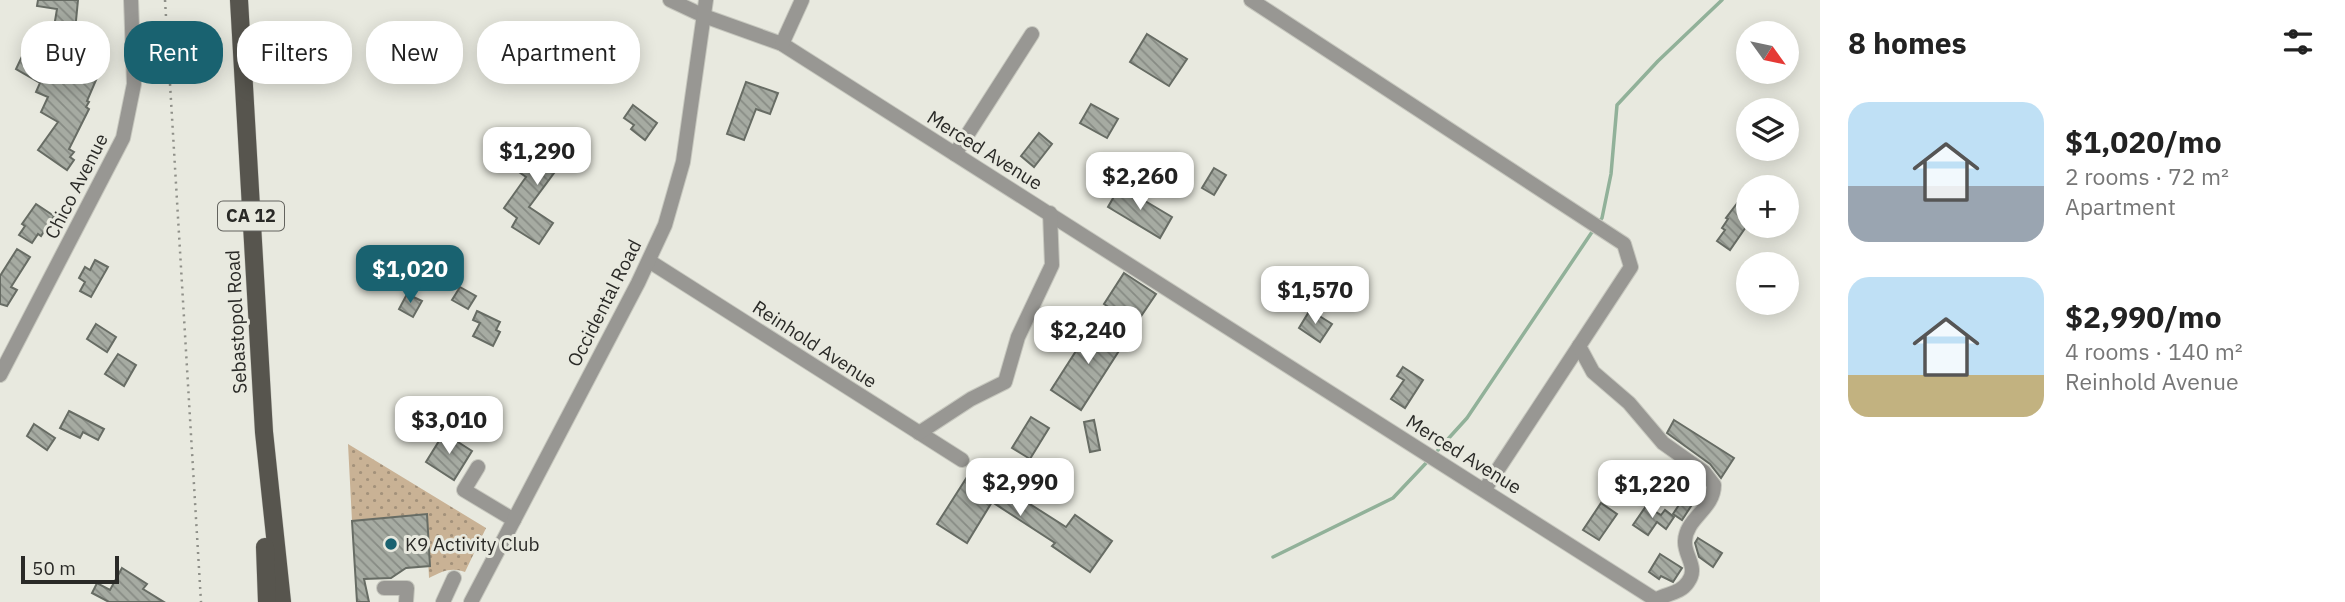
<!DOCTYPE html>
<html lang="en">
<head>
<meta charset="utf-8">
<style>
  :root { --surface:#fff; --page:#f6f6f6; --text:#222; --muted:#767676; --accent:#196270 }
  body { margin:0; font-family:"IBM Plex Sans",sans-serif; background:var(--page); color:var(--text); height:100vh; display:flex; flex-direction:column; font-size:26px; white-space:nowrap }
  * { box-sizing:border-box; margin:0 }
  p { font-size:23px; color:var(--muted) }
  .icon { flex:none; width:38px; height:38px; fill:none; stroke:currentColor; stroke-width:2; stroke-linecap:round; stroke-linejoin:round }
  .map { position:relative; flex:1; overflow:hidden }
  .details { display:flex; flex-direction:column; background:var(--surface); width:525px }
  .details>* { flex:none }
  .hud { position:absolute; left:21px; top:21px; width:665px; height:63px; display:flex; gap:14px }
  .needle { width:46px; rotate:123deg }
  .controls { position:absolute; left:1736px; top:21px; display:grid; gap:14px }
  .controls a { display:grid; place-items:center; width:63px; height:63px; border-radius:50%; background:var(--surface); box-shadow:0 4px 18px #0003; font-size:35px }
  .scale { position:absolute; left:21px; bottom:18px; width:98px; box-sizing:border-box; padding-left:7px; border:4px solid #2a2a27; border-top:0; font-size:19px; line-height:24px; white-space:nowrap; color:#2a2a27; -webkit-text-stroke:5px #e8e9df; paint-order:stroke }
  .price { position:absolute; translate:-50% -60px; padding:0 16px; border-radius:14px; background:#fff; color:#222; font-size:23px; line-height:46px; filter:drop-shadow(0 2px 4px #0008) }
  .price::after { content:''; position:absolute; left:50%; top:42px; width:21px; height:16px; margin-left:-10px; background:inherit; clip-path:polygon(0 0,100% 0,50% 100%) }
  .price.current { background:var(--accent); color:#fff }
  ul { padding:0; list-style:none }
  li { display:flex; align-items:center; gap:21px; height:175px; padding:0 28px }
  li span { display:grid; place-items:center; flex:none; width:196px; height:140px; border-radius:21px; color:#555 }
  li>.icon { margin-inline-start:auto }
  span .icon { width:84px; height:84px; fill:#fffc; stroke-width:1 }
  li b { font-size:30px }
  h2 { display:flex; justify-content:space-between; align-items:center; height:84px; padding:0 28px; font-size:30px }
  .chip { padding:0 24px; border-radius:28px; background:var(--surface); box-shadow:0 4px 18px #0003; font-size:24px; line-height:63px }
  .chip.current { background:var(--accent); color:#fff }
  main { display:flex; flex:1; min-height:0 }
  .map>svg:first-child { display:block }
  .park { fill:url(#park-dots) }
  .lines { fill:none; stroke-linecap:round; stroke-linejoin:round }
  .stream { stroke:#91b199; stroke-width:3.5 }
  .building { fill:url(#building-back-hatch); stroke:#676c64; stroke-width:2 }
  .minor-casing { stroke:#c6c7be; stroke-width:16 }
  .major-casing { stroke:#c6c7be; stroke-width:19 }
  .path { stroke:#8f9089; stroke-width:2.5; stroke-dasharray:2 5; stroke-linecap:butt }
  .minor { stroke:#989793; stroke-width:14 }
  .major { stroke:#57554e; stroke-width:18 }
  .poi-dot { fill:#196270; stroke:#e8e9df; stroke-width:2.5 }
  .labels { text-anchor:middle; stroke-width:6; stroke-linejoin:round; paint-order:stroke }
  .shield { fill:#e8e9df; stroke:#63635e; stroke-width:2 }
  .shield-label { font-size:18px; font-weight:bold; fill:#2a2a27 }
  .street-label { font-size:19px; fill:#2a2a27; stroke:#e8e9df }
  .poi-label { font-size:19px; fill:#2a2a27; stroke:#e8e9df; text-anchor:start }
</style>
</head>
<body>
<main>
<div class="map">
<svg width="1820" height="602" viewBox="0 0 1820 602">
  <defs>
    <pattern id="park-dots" width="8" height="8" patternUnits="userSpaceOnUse" patternTransform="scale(1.75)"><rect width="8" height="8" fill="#c9b295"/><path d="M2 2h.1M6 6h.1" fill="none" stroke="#a3917a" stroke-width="1.8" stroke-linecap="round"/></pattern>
    <pattern id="building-back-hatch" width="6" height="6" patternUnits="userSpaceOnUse" patternTransform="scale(1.75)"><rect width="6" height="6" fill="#a6aba2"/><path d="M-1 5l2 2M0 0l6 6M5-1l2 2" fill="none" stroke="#878b84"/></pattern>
  </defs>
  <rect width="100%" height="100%" fill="#e8e9df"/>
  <!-- park -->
  <path class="park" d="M348 444 486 528 465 572C451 567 443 571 429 578L426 514 352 521Z"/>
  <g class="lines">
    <!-- stream -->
    <g class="stream">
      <polyline points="1598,223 1602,218 1611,174 1617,105 1658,61 1722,0"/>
      <polyline points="1438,450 1467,418 1594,229"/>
      <polyline points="1273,557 1393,498 1428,461"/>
    </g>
  </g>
  <!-- building -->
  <g class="building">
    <polygon points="38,0 78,0 75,31 54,27 57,9 37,6"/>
    <polygon points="1147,34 1187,59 1169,86 1130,62"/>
    <polygon points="26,48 51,57 52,54 99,73 87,101 89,102 86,107 89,109 69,149 74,152 70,157 74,160 67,170 38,150 58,122 41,112 48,97 36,92 40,83 16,69"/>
    <polygon points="746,82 778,93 770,114 756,109 744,140 727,134"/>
    <polygon points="1091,104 1118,119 1107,138 1080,123"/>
    <polygon points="633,105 657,123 645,140 631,129 634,125 624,118"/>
    <polygon points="1039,133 1052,144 1034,167 1021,156"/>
    <polygon points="581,141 582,160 563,161 529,207 553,223 539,244 512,227 517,218 504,208 526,177 506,163 506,159 512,151 531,165 545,147"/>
    <polygon points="1214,168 1226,175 1214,195 1202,188"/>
    <polygon points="1120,186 1172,217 1160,238 1108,207"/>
    <polygon points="1738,202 1748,209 1748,224 1730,250 1717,241 1725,230 1722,228 1728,219 1726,218"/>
    <polygon points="36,204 54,216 41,236 38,234 32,243 19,235 25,226 22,224"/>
    <polygon points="17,249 30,257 11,287 17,290 7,306 0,304 0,276"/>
    <polygon points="95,260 108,267 91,297 80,291 85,282 79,278 85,267 90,270"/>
    <polygon points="1124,273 1156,294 1135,325 1104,304"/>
    <polygon points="460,287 476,296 468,309 452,300"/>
    <polygon points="407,294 422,301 413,317 399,309"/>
    <polygon points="1310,310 1332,324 1320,342 1299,328"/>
    <polygon points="477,311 500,322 496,330 500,332 493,346 473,336 480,323 473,320"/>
    <polygon points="1094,323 1124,343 1081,410 1051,390"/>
    <polygon points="96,324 116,337 107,352 87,339"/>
    <polygon points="118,354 136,365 124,386 105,374"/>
    <polygon points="1403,367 1423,380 1405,408 1391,399 1404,380 1397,376"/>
    <polygon points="69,411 104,429 98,440 83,432 80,438 60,428"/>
    <polygon points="1031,417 1049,428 1030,459 1012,448"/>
    <polygon points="1094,420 1100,450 1090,452 1084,422"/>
    <polygon points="1674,420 1734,458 1721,478 1710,464 1667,433"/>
    <polygon points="34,424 55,438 47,450 27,436"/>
    <polygon points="444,433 472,451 454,480 426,462"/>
    <polygon points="974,466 1012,489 1017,478 1030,484 1022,499 1066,527 1075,515 1112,541 1090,572 1052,546 1055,543 992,502 967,543 937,524"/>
    <polygon points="1688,491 1697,497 1682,520 1673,514"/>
    <polygon points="1601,503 1617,514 1599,540 1583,530"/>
    <polygon points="1646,506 1661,515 1665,510 1674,517 1666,529 1657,522 1648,535 1633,525"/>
    <polygon points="427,514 430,566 406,568 391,578 364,579 369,602 357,602 352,521"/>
    <polygon points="1698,538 1722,553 1713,567 1699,557 1695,543"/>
    <polygon points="1660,554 1682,568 1673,582 1661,576 1659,579 1649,572"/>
    <polygon points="122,568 147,584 143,589 164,602 109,602 92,593 97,583 110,590"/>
  </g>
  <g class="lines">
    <defs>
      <g id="minor">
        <polyline points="670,0 704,16 782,44 1659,602"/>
        <polyline points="1251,0 1624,244 1631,267 1485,489"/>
        <polyline points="782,44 802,0"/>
        <polyline points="955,154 1032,34"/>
        <polyline points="649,261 962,460"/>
        <path d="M1579 346 1593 372 1629 403 1663 443 1704 472 1714 485C1714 509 1686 518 1685 541 1684 556 1699 567 1688 582 1680 594 1667 593 1655 600"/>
        <polyline points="0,375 123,138 134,84 131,0"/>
        <polyline points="919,433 971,399 1005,382 1018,337 1052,265 1050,213"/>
        <polyline points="478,467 464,490 514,520"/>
        <polyline points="384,588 407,588 406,602"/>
        <polyline points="443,602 454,578"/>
        <polyline points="471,602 638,283 665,225 683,162 706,0"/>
      </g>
      <g id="major">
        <polyline points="239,0 264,432 282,602"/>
        <polyline points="265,547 267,602"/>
      </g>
    </defs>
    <!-- minor casing -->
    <use href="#minor" class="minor-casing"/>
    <!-- major casing -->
    <use href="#major" class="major-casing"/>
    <!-- path -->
    <polyline class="path" points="165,0 201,602"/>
    <!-- minor -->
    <use href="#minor" class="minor"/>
    <!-- major -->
    <use href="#major" class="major"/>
  </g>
  <!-- markers -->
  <circle class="poi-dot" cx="391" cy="544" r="7"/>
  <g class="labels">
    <!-- shield labels -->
    <rect class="shield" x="218" y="201.5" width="66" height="29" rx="5"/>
    <g class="shield-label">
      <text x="251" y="222">CA 12</text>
    </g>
    <!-- street labels -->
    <g class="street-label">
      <text transform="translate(985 150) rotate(32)" y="7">Merced Avenue</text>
      <text transform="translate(76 186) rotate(-63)" y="7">Chico Avenue</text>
      <text transform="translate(604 303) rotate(-63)" y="7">Occidental Road</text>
      <text transform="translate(236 322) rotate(-93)" y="7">Sebastopol Road</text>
      <text transform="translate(815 344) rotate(33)" y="7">Reinhold Avenue</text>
      <text transform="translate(1464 454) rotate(32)" y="7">Merced Avenue</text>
    </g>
    <!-- poi labels -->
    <g class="poi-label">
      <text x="405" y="551">K9 Activity Club</text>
    </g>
  </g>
</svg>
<div class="controls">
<a><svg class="needle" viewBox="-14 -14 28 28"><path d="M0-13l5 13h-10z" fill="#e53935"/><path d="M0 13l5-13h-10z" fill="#767676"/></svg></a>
<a><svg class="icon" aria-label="layers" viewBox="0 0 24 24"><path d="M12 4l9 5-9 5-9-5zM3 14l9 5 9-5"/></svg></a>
<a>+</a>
<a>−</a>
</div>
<div class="scale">50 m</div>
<b class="price" style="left:537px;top:187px">$1,290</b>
<b class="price" style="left:1140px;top:212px">$2,260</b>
<b class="price current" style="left:410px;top:305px">$1,020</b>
<b class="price" style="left:1315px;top:326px">$1,570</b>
<b class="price" style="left:1088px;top:366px">$2,240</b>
<b class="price" style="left:449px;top:456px">$3,010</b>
<b class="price" style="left:1020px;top:518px">$2,990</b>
<b class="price" style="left:1652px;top:520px">$1,220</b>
<div class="hud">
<a class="chip">Buy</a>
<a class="chip current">Rent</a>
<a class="chip">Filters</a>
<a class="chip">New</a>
<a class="chip">Apartment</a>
</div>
</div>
<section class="details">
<h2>8 homes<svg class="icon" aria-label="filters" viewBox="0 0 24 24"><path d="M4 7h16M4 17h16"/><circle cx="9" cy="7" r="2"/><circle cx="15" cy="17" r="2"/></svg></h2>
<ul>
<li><span style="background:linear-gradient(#bfe0f5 60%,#9aa5b1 0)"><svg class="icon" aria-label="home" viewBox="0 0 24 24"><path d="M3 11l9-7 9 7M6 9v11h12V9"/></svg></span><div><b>$1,020/mo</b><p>2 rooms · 72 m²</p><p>Apartment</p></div></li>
<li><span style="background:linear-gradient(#bfe0f5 70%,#c2b280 0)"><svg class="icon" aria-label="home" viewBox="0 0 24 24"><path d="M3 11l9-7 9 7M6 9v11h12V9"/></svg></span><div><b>$2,990/mo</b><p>4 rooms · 140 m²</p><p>Reinhold Avenue</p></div></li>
</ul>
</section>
</main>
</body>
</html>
